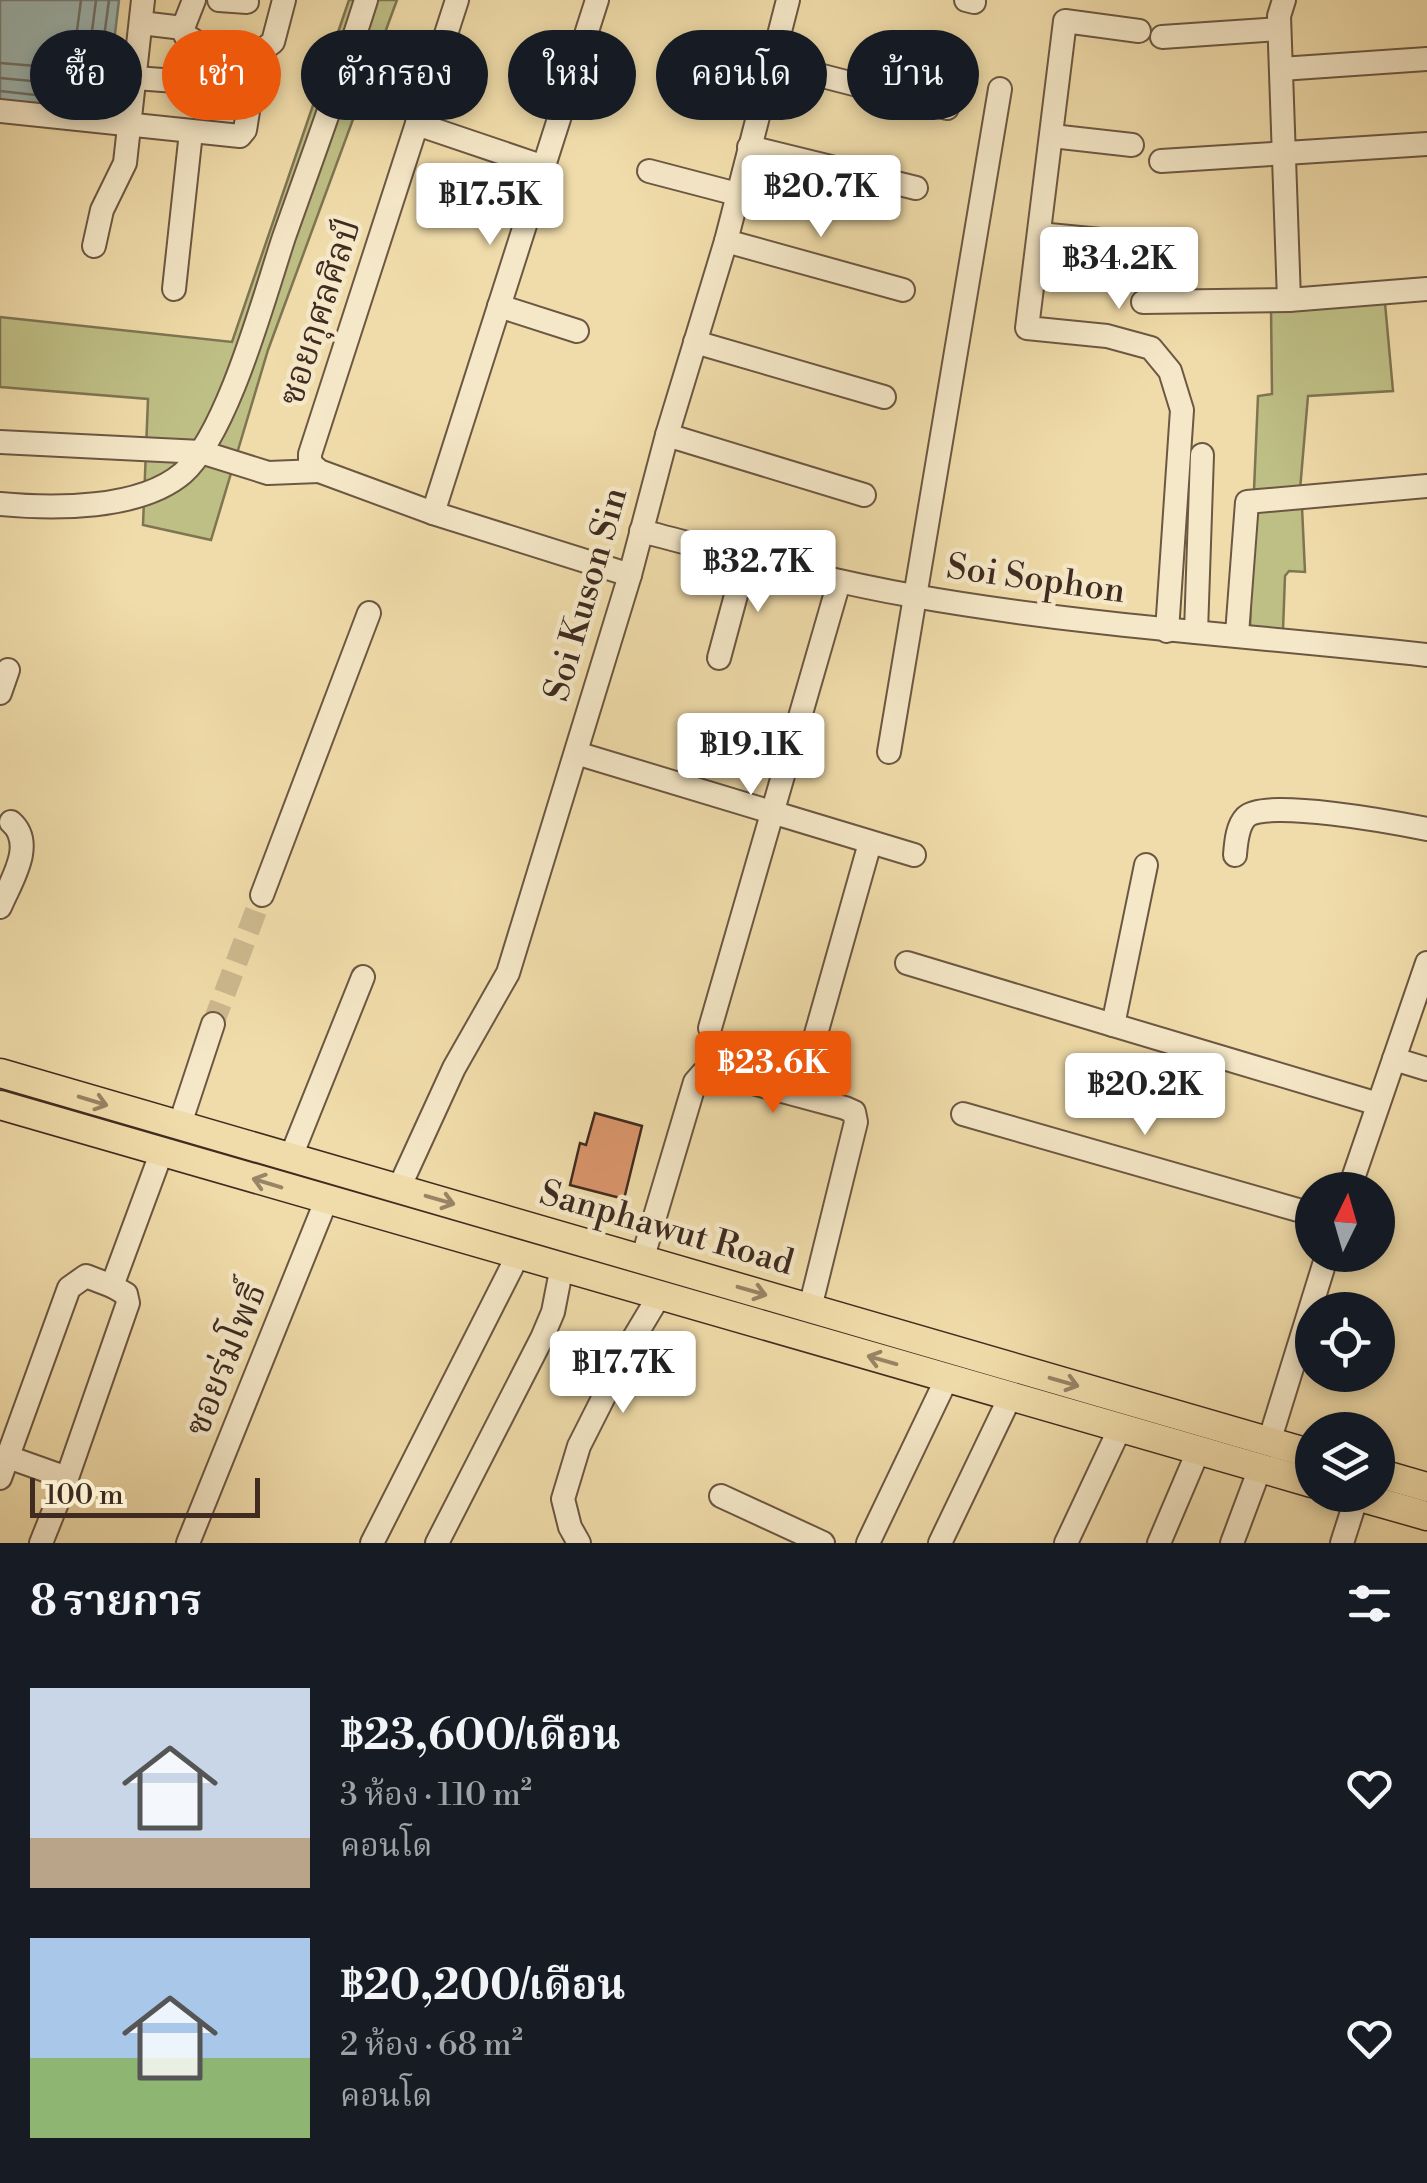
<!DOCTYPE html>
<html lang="th">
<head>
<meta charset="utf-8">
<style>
  :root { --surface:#171b24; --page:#242831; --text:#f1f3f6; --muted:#9ea1a6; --accent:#ea580c }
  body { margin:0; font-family:"Libre Bodoni","Noto Serif Thai",serif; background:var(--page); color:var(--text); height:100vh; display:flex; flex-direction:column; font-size:38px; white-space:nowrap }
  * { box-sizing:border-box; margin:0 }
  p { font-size:32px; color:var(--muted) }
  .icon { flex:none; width:55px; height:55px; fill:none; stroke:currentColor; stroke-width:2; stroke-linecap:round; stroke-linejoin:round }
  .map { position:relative; height:1543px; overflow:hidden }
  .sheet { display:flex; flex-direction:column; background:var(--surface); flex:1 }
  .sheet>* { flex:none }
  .hud { position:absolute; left:30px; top:30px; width:1368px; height:90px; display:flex; gap:20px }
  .needle { width:65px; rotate:5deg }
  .fabs { position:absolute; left:1295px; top:1172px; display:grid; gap:20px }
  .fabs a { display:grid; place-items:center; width:100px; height:100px; border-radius:50%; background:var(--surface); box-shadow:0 5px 15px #0003; font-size:50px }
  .scale { position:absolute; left:30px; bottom:25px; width:230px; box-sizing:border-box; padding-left:10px; border:5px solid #402b21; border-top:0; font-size:28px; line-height:35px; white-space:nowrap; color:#402b21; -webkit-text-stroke:8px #f5e8c8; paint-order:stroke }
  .price { position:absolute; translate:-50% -85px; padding:0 22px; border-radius:10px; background:#fff; color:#222; font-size:32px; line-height:65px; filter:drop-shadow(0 2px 5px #0008) }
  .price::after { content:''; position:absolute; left:50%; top:60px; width:30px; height:22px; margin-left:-15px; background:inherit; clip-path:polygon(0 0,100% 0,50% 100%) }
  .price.active { background:var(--accent); color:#fff }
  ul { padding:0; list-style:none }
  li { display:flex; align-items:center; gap:30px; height:250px; padding:0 30px }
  li span { display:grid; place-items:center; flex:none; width:280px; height:200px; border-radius:0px; color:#555 }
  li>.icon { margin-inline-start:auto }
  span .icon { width:120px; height:120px; fill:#fffc; stroke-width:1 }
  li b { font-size:42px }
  h2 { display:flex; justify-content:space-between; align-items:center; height:120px; padding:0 30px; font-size:42px }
  .tag { padding:0 35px; border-radius:45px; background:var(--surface); box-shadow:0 5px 15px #0003; font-size:35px; line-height:90px }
  .tag.active { background:var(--accent); color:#fff }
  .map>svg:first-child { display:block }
  .green { fill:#bebf85; stroke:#7f7553; stroke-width:2.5 }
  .water { fill:#9eb9b4; stroke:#788079; stroke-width:2.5 }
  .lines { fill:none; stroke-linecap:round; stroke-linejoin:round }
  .shore { stroke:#6f726a; stroke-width:2.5 }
  .building { fill:#db966c; stroke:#402b21; stroke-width:2.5 }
  .minor-tunnel { stroke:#cdb98f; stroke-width:22; stroke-dasharray:22 11; stroke-linecap:butt }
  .minor-casing { stroke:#6c5743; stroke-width:26 }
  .major-casing { stroke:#402b21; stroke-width:31 }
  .minor { stroke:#f5e8c8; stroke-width:22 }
  .major { stroke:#f0dcaa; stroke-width:28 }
  .oneway { stroke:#988466 }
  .labels { text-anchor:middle; stroke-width:9; stroke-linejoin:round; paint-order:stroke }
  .street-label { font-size:35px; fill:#402b21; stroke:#f5e8c8 }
</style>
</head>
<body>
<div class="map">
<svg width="1427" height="1543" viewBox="0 0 1427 1543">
  <rect width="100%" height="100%" fill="#f0dcaa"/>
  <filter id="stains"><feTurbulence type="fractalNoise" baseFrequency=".002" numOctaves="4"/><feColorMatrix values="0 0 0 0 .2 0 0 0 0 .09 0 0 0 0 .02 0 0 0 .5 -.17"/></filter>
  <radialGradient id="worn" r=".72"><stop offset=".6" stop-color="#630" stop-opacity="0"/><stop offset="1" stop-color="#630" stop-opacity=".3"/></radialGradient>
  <!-- green -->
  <g class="green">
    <polygon points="349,0 397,0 268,350 211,540 143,525 148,399 0,387 0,317 232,342"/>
    <polygon points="1385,303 1393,391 1308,396 1300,490 1254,490 1258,396 1272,394 1271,307"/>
    <polygon points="1302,507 1305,572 1289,571 1285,576 1283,630 1250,628 1253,514 1259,509"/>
    <polygon points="0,1083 564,1248 576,1256 574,1258 0,1093"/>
  </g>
  <!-- water -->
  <polygon class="water" points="0,0 119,0 107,101 93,111 0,100"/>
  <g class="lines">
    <!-- shore -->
    <g class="shore">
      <polyline points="0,63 72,69 81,0"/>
      <polyline points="0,78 85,86 96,0"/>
      <polyline points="0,91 89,101 96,97 109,0"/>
    </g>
  </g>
  <!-- building -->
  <polygon class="building" points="595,1113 642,1126 624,1199 570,1185 580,1143 586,1145"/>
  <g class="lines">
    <!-- minor-tunnel -->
    <polyline class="minor-tunnel" points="213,1024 262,895"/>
    <defs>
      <g id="minor">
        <polyline points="219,0 247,2"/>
        <polyline points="457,0 310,454 310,463 319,471 433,513 630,575"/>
        <polyline points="966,0 974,2"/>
        <polyline points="1284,0 1279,16 1289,300"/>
        <polyline points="141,23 183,28 185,35 198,43 260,52 273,42 284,0"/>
        <polyline points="183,28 194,0"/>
        <polyline points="1139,31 1065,21 1027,328 1107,336 1151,348 1170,371 1182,410 1167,631"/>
        <polyline points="1162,37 1279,29"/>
        <polyline points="772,63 947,108"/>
        <polyline points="1281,69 1427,59"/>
        <polyline points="135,78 190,82"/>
        <polyline points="0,111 240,136 245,130 254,74"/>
        <polyline points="417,124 544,167"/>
        <polyline points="1052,136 1132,145"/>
        <polyline points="749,147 916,188"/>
        <polyline points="1161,161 1427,144"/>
        <polyline points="649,171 737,194"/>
        <polyline points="1039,234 1131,243"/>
        <polyline points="726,241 903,290"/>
        <polyline points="94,246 102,210 125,163 143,0"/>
        <polyline points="174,289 191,132"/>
        <polyline points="1143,302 1289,300 1427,289"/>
        <polyline points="499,306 577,331"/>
        <polyline points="695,342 884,397"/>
        <polyline points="667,435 864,495"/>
        <polyline points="0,442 201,452 268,473 319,471"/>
        <path d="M0 504C53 509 140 510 183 473 228 433 264 297 284 237 312 158 341 80 366 0"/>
        <polyline points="433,513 597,0"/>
        <path d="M641 531C731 554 822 580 914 596 1084 626 1256 636 1427 655"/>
        <polyline points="1196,632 1202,455"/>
        <polyline points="1237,634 1247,502 1427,486"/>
        <polyline points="719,658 746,558"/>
        <polyline points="0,693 8,670"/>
        <polyline points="889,752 1000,89"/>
        <polyline points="576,753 914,855"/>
        <path d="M1235 855C1236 843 1237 826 1246 817 1265 798 1397 823 1427 829"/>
        <polyline points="1146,865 1113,1025 1378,1104"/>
        <polyline points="262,895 369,613"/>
        <path d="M0 907C11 881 36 844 11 822"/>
        <polyline points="907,963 1113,1025"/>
        <polyline points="710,1028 839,582"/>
        <polyline points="814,1041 870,843"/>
        <polyline points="1394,1059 1427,1069"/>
        <polyline points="963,1114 1312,1214"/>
        <polyline points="179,1127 213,1024"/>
        <polyline points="290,1159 363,977"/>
        <polyline points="399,1188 454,1068 508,973 630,575 667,435 726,241 788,0"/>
        <polyline points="1349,1190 1427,963"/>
        <polyline points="642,1260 695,1082 702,1074 716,1073 845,1108 854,1112 856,1122 810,1308"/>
        <polyline points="1269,1442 1327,1255"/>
        <polyline points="8,1457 67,1478"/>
        <polyline points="0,1478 69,1288 86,1276 112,1286 162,1151"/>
        <polyline points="721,1496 823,1543"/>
        <polyline points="41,1543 67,1478 128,1303 126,1294 112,1286"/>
        <polyline points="188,1543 326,1201"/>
        <polyline points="372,1543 519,1253"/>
        <polyline points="437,1543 542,1338 553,1312 562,1266"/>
        <polyline points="579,1543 570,1527 563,1499 579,1446 632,1341 659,1296"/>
        <polyline points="868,1543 947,1378"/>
        <polyline points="940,1543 1010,1397"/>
        <polyline points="1066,1543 1120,1428"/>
        <polyline points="1159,1543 1199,1449"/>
        <polyline points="1232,1543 1260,1468"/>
        <polyline points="1342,1543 1357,1496"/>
      </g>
      <g id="major">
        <polyline points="0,1073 1312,1454"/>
        <polyline points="0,1105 1312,1483"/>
        <polyline points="1378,1473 1427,1487"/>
        <polyline points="1353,1495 1427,1516"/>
      </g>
    </defs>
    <!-- minor casing -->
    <use href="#minor" class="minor-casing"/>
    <!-- major casing -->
    <use href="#major" class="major-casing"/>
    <!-- minor -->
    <use href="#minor" class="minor"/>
    <!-- major -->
    <use href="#major" class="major"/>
  </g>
  <!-- one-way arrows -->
  <defs><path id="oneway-shaft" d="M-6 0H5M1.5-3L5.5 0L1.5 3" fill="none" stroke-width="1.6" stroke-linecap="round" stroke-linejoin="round" transform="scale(2.5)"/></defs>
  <g class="oneway">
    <use href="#oneway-shaft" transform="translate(93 1101) rotate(17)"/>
    <use href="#oneway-shaft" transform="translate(267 1183) rotate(-163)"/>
    <use href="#oneway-shaft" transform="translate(440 1200) rotate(16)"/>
    <use href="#oneway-shaft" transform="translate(752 1291) rotate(16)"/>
    <use href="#oneway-shaft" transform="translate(882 1360) rotate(-164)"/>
    <use href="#oneway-shaft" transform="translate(1064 1382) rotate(16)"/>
  </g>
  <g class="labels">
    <!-- street labels -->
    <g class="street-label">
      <text transform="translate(319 312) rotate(-72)" y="12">ซอยกุศลศิลป์</text>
      <text transform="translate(1036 578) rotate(8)" y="12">Soi Sophon</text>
      <text transform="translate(585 594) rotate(-74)" y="12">Soi Kuson Sin</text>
      <text transform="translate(667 1227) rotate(16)" y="12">Sanphawut Road</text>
      <text transform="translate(225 1359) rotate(-68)" y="12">ซอยร่มโพธิ์</text>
    </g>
  </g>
  <rect width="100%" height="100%" filter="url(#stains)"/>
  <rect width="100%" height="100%" fill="url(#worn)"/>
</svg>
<div class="fabs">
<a><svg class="needle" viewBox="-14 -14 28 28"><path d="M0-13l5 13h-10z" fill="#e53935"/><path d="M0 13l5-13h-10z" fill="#9ea1a6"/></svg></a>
<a><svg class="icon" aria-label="locate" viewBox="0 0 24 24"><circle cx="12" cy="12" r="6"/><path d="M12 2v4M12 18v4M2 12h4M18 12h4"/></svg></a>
<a><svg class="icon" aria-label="layers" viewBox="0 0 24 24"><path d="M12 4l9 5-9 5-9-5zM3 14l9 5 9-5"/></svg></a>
</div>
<div class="scale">100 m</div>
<b class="price" style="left:821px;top:240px">฿20.7K</b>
<b class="price" style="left:490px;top:248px">฿17.5K</b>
<b class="price" style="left:1119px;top:312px">฿34.2K</b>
<b class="price" style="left:758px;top:615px">฿32.7K</b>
<b class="price" style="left:751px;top:798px">฿19.1K</b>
<b class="price active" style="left:773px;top:1116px">฿23.6K</b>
<b class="price" style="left:1145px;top:1138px">฿20.2K</b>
<b class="price" style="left:623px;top:1416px">฿17.7K</b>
<div class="hud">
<a class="tag">ซื้อ</a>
<a class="tag active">เช่า</a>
<a class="tag">ตัวกรอง</a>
<a class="tag">ใหม่</a>
<a class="tag">คอนโด</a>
<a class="tag">บ้าน</a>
</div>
</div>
<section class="sheet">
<h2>8 รายการ<svg class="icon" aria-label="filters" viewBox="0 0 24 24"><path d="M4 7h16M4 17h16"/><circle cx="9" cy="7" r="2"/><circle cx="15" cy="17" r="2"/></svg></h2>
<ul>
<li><span style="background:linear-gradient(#c9d6e8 75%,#b9a48a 0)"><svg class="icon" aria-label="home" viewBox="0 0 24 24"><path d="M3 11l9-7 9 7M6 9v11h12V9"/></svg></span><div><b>฿23,600/เดือน</b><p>3 ห้อง · 110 m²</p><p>คอนโด</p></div><svg class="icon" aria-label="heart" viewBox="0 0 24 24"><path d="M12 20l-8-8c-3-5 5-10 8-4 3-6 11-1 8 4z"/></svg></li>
<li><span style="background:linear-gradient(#a9c7e8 60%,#8fb573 0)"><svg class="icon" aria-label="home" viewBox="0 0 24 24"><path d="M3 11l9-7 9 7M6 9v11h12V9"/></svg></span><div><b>฿20,200/เดือน</b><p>2 ห้อง · 68 m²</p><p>คอนโด</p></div><svg class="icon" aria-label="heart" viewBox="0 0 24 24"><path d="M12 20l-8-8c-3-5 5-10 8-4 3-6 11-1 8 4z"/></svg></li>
</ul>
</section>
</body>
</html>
